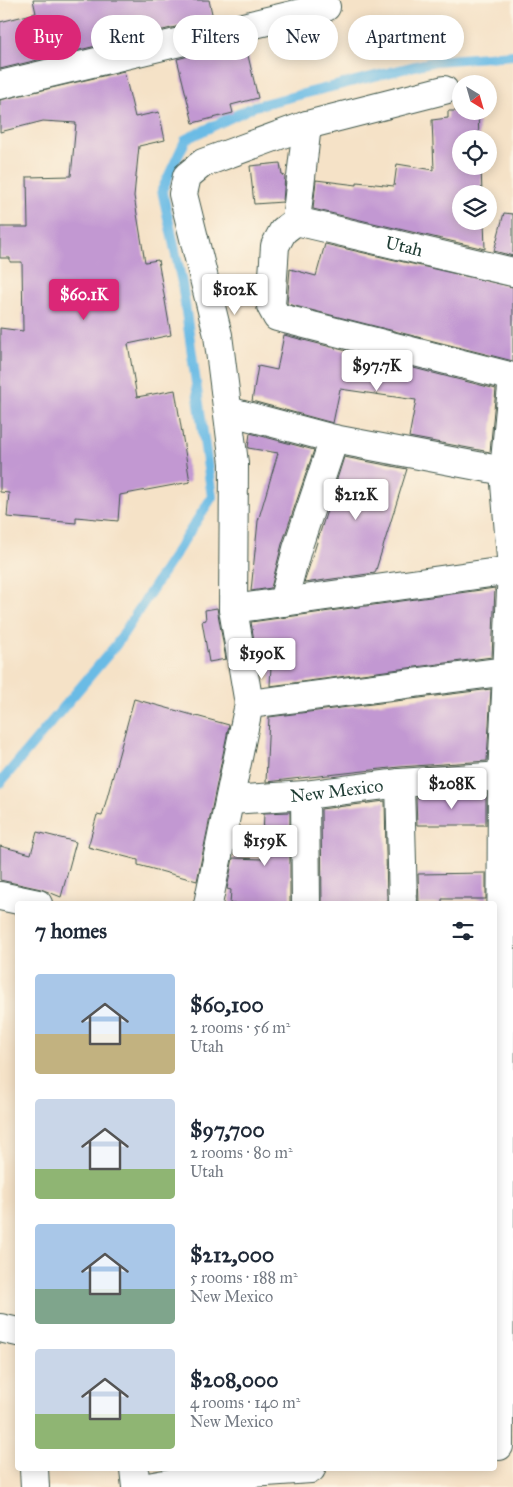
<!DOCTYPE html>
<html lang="en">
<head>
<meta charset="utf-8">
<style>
  :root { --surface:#fff; --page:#f2f2f3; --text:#1f2937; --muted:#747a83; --accent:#db2777 }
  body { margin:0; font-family:"IM FELL Great Primer",serif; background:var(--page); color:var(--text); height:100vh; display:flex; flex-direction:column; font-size:19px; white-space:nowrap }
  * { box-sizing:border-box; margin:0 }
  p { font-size:16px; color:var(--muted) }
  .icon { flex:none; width:28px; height:28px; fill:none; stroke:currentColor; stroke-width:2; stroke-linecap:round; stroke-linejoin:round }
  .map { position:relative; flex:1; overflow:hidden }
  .drawer { position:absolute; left:15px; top:901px; width:482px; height:570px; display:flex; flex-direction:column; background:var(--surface); border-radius:5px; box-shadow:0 2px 12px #0003 }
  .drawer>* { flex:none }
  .hud { position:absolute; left:15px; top:15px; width:484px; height:45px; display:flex; gap:10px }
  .needle { width:32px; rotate:143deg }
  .controls { position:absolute; left:452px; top:75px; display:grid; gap:10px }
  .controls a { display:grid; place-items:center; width:45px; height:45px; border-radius:50%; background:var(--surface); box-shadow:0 2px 12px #0003; font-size:25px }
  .price { position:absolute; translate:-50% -42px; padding:0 11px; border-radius:5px; background:#fff; color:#222; font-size:16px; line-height:32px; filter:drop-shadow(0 1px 2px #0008) }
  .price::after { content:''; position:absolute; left:50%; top:30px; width:15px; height:11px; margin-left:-8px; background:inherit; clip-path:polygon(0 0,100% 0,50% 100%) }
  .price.selected { background:var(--accent); color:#fff }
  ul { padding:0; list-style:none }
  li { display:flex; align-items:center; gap:15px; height:125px; padding:0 20px }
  li span { display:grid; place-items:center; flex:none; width:140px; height:100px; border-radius:5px; color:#555 }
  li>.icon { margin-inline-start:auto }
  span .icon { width:60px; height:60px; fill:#fffc; stroke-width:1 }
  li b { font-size:21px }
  h2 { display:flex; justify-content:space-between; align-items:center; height:60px; padding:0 20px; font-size:21px }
  .chip { padding:0 18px; border-radius:22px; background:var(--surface); box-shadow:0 2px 12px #0003; font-size:18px; line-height:45px }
  .chip.selected { background:var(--accent); color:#fff }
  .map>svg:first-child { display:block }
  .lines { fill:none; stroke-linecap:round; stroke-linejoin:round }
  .stream { stroke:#6abbe5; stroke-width:10 }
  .building { fill:#c298d2 }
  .minor-casing { stroke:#3f564a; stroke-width:30 }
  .minor { stroke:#fff; stroke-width:28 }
  .labels { text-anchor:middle; stroke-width:4; stroke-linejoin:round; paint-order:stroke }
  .street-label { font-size:18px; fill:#1f3d34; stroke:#fcf5e5 }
</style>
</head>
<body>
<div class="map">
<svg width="513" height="1487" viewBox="0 0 513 1487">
  <rect width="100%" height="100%" fill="#fcf5e5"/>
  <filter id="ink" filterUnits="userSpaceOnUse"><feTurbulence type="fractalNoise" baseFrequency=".02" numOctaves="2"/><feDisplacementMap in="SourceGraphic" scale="10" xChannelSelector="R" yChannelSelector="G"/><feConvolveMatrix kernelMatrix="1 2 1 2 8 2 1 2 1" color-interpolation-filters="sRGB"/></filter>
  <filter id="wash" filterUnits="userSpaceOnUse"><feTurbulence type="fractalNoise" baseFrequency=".0096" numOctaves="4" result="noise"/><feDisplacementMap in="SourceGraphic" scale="20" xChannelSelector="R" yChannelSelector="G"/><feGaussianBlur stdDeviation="1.12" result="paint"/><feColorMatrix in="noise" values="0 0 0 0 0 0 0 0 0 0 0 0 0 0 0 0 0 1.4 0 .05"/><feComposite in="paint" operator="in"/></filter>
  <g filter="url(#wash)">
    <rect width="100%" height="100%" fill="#f5e2c7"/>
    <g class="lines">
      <!-- stream -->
      <polyline class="stream" points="0,783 116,645 212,497 182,283 162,190 186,139 255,106 435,61 513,55"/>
    </g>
    <g id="blocks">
      <!-- building -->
      <g class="building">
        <polygon points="33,0 209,0 213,18 0,69 0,22 36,13"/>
        <polygon points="246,47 258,98 231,105 233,113 193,123 177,59 221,48 222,53"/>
        <polygon points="124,71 135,117 159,112 165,140 139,146 134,196 145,262 158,260 171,335 128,344 137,397 175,390 190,482 120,495 118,521 76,517 76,523 7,517 9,493 0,492 0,328 23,331 22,262 10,262 10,258 0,258 0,227 28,227 27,177 71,176 76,123 43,121 0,132 0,100"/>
        <polygon points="448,111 478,111 479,139 461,139 461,166 481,166 482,194 461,194 461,221 484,221 485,249 313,209 316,180 357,185 357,182 394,186 397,164 434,170 432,120 448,118"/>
        <polygon points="280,163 282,175 285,176 283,202 254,204 250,166"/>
        <polygon points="504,213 513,214 513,256 494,251"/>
        <polygon points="325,244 513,287 513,361 287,304 290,269 316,276"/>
        <polygon points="284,335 496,389 490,452 409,437 416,400 340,389 333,423 252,401 258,366 277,370"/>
        <polygon points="250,433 314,450 282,544 271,588 251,591 258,521 278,453 248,448"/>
        <polygon points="344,457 407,469 375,573 304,583"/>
        <polygon points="495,588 492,657 270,686 272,645 261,643 256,654 251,622"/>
        <polygon points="217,608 226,659 209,662 202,621 206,620 205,610"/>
        <polygon points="491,689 487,761 399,767 266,782 269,717"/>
        <polygon points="134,699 229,725 197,881 138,865 138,860 88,847 97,815 102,816"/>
        <polygon points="486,793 486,825 417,825 416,798"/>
        <polygon points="385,801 387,904 322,904 321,809"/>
        <polygon points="290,812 290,904 230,904 231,890 227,889 233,858 262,859 264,813"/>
        <polygon points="37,832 76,842 61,897 41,889 0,880 0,846 31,854"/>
        <polygon points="486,873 486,899 442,899 442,904 419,904 418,874"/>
      </g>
    </g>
  </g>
  <g filter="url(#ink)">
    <use href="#blocks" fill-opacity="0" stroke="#3f564a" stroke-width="1"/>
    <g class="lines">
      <defs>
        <g id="minor">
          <polyline points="0,85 326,7"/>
          <polyline points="307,125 296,221 283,231 275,246 271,306 277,317 513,377"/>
          <path id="s1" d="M296 221 513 272"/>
          <polyline points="228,411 334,439 504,471"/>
          <polyline points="283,602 297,549 334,439"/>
          <polyline points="233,609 512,570"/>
          <polyline points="249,704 233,609 234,463 218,335 183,194 187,176 203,163 307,125 444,90"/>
          <polyline points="400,783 403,904"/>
          <polyline points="305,795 306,904"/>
          <path id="s2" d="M231 800 305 795 400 783 502 776"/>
          <polyline points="0,896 38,904"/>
          <polyline points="208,904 249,704 507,671"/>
          <polyline points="0,1328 18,1332"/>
          <polyline points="499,1446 502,776 512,570 504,471 513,377"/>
          <polyline points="34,1469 35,1487"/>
          <polyline points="134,1469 136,1487"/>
          <polyline points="148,1487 209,1476 311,1469"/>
        </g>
      </defs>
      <!-- minor casing -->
      <use href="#minor" class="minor-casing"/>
      <!-- minor -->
      <use href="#minor" class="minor"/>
    </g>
  </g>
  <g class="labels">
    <!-- street labels -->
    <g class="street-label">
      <text dy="6" stroke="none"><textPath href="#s1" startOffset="111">Utah</textPath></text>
      <text dy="6" stroke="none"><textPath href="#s2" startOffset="106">New Mexico</textPath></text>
    </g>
  </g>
</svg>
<div class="controls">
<a><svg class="needle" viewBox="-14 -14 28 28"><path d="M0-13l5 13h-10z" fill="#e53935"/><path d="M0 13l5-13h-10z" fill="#747a83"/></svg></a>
<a><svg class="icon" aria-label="locate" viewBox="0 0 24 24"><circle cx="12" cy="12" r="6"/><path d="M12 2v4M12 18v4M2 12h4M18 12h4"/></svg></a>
<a><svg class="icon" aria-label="layers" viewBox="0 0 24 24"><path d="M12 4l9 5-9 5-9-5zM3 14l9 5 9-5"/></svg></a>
</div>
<b class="price" style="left:235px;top:316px">$102K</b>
<b class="price selected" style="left:84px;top:321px">$60.1K</b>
<b class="price" style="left:377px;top:392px">$97.7K</b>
<b class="price" style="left:356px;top:521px">$212K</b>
<b class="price" style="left:262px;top:680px">$190K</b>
<b class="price" style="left:452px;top:810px">$208K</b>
<b class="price" style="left:265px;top:867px">$159K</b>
<div class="hud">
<a class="chip selected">Buy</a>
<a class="chip">Rent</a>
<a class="chip">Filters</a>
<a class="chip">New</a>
<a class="chip">Apartment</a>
</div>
<section class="drawer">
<h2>7 homes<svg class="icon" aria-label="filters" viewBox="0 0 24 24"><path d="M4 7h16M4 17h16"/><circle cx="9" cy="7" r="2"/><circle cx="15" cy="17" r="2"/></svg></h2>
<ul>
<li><span style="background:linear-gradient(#a9c7e8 60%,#c2b280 0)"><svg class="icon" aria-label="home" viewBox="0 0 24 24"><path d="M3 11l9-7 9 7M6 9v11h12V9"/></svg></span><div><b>$60,100</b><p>2 rooms · 56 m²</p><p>Utah</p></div></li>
<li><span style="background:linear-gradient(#c9d6e8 70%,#8fb573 0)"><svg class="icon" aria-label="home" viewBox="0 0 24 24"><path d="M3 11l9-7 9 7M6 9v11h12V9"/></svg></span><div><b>$97,700</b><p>2 rooms · 80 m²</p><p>Utah</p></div></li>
<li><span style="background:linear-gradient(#a9c7e8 65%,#7fa58c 0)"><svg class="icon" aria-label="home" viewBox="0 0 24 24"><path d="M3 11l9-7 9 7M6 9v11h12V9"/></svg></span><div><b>$212,000</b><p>5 rooms · 188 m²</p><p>New Mexico</p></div></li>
<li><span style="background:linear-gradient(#c9d6e8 65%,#8fb573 0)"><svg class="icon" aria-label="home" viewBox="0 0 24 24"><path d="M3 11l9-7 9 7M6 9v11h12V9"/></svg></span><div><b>$208,000</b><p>4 rooms · 140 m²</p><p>New Mexico</p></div></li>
</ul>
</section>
</div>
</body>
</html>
